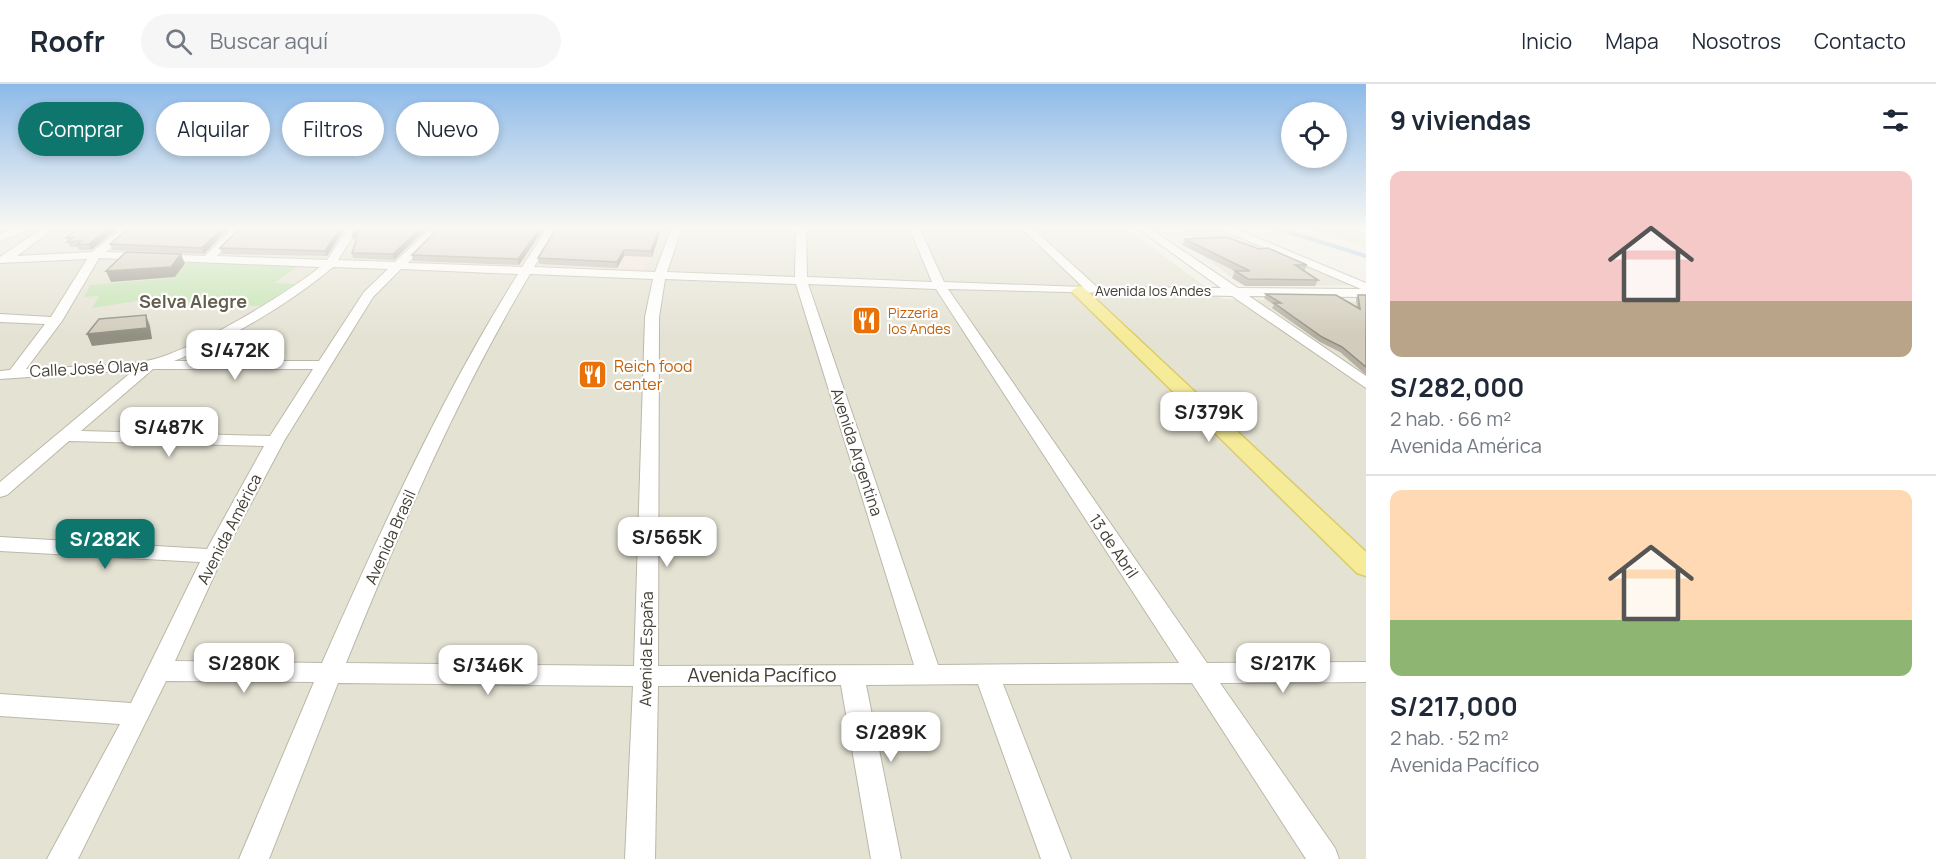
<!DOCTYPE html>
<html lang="es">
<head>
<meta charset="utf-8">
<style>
  :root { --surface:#fff; --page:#f6f6f7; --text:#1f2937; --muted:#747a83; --line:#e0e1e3; --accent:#0f766e }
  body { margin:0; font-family:Manrope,sans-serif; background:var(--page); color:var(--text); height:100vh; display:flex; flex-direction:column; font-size:22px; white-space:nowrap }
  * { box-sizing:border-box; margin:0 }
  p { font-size:20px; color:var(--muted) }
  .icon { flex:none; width:33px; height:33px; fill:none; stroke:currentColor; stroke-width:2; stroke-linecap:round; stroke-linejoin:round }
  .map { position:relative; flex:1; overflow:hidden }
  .panel { display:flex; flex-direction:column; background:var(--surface); width:570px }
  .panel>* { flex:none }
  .guide { position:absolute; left:18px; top:18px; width:570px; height:54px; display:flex; gap:12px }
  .controls { position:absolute; left:1281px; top:18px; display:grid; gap:12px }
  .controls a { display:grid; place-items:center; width:66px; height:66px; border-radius:50%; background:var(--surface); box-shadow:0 3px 9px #0003; font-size:30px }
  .price { position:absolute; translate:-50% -51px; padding:0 14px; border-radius:12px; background:#fff; color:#222; font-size:20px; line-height:39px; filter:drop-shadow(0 2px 3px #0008) }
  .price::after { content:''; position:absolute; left:50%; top:36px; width:18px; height:14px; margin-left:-9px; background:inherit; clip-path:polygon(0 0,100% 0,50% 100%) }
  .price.current { background:var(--accent); color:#fff }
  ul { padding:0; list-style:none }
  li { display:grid; align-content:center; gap:12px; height:318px; padding:0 24px }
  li+li { border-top:2px solid var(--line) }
  li span { display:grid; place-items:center; height:186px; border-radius:12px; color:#555 }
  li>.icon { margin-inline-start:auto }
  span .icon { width:108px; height:108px; fill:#fffc; stroke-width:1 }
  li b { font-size:26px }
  h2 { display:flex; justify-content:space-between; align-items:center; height:72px; padding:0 24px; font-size:26px }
  .pill { padding:0 21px; border-radius:27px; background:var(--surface); box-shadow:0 3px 9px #0003; font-size:21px; line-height:54px }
  .pill.current { background:var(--accent); color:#fff }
  header { display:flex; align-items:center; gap:36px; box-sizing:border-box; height:84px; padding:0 30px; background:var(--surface); border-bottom:2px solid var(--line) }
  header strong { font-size:28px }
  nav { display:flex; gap:33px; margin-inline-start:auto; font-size:21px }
  .search { width:420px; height:54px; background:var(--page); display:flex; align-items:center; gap:15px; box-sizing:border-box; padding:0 21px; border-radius:33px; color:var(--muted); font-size:22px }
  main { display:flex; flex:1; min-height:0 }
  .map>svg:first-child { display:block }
  .residential { fill:#e4e2d3 }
  .medical { fill:#f1e0d8 }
  .green { fill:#c3e3b0 }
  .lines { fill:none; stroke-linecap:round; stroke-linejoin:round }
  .stream { stroke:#a4c2ea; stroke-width:4 }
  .minor-casing { stroke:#bbb8a8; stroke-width:2 }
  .major-casing { stroke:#dacb69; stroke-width:3 }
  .minor { fill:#fff; fill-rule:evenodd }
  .major { fill:#f6eb98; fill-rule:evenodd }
  .wall { fill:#b4afa1 }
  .shaded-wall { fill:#928f83 }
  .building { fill:#d1ccbb; stroke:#928f83; stroke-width:1.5 }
  .labels { text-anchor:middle; stroke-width:4.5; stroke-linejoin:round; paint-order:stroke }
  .far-street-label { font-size:14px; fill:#433f35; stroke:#fff }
  .far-food-label { font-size:14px; fill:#c56008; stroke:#fff; text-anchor:start }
  .food-label { font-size:16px; fill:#c56008; stroke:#fff; text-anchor:start }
  .street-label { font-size:16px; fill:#433f35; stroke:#fff }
  .far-district-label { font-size:18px; font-weight:bold; fill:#645f4d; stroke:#fff }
  .near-street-label { font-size:20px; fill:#433f35; stroke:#fff }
</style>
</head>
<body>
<header>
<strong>Roofr</strong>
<div class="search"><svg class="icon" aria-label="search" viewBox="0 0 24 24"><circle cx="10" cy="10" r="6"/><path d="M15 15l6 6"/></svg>Buscar aquí</div>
<nav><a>Inicio</a><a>Mapa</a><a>Nosotros</a><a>Contacto</a></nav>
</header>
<main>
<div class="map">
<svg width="1366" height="775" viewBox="0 0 1366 775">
  <rect width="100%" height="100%" fill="#f1efe4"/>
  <!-- residential -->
  <g class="residential">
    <polygon points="0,143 1124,143 1222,215 1366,218 1366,775 0,775"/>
    <polygon points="1219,143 1363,201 1297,202 1255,192 1230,192 1200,170 1231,169 1192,152 1169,152 1164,149 1184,148 1177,144"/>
    <polygon points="1303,143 1366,143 1366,163"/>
  </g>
  <!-- medical -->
  <polygon class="medical" points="625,172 651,173 646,186 618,184"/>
  <!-- green -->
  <polygon class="green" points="187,179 195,178 298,182 274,199 295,200 263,222 158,218 156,214 92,224 99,212 84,213 90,201 175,194"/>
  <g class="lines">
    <!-- stream -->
    <polyline class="stream" points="1273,143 1366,172"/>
    <defs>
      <g id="minor">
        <polygon points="19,143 34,143 0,157 0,150"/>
        <path d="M44 143H56L17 172 92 168 124 143H136L106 168 205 172 234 143H245L217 172 327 176 349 143H359L338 176 395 178 432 143H443L408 179 522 183 548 143H558L534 183 655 188 672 143H682L667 188 795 193 796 143H806L807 193 932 198 909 143H919L944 198 1083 203 1020 143H1031L1097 203 1221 204 1136 143H1148L1238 204 1361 205 1216 143H1231L1366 199V213L1249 212 1366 292V304L1232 212 948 205 1207 579 1366 578V598L1220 599 1335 764 1339 775H1306L1192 599 1003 600 1071 775H1041L978 600 866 601 901 775H871L841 601 658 602 655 775H625L633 602 338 599 269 775H239L314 598 166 597 78 775H47L120 640 0 632V610L131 619 200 478 0 467V453L207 465 264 362 69 357 7 411 0 413V398L134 286 0 295V287L10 286 45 240 0 238V230L51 233 87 175 0 179V173ZM99 174 320 183C285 211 189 269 146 277 107 284 65 282 26 285L62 237ZM333 183 388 185 364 208 319 277H174C226 257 291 219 333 183ZM401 185 518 190C441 313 381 446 322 579L175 577 223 472 284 357 373 213ZM530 190 653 195 645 233 634 582 346 579C400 446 456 314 530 190ZM665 195 796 200 914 581 658 582 659 233ZM808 200 936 205 1179 579 938 581ZM153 285H313L270 352 81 347Z"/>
        <polygon points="1352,143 1366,143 1366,149 1353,145"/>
      </g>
      <polygon id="major" points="1079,202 1084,204 1366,468 1366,492 1357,489 1074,210 1071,207"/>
    </defs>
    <!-- minor casing -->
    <use href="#minor" class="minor-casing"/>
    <!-- major casing -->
    <use href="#major" class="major-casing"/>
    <!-- minor -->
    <use href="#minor" class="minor"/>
    <!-- major -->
    <use href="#major" class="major"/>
  </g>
  <!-- wall -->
  <g class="wall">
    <polygon points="120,143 91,166 79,166 78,163 70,163 66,154"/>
    <polygon points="230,143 204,170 112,166 110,160"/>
    <polygon points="241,143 346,143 327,172 222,170 220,164"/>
    <polygon points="357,143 428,143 394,176 353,174 352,169 357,153 353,156"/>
    <polygon points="545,143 519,181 413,177 412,171"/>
    <polygon points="662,143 652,173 624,172 617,184 539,180 538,174"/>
    <polygon points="1185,155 1307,181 1304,187 1318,196 1315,202 1245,202 1232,194 1235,187 1182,161"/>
    <polygon points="1266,210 1357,223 1356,215 1358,211 1366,211 1366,291 1340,268 1320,258 1272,224 1274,221 1264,214"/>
  </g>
  <!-- shaded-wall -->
  <g class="shaded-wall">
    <polygon points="111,143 120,143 91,166 89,160"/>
    <polygon points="223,143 230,143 204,170 202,164"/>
    <polygon points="341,143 346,143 327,172 325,167"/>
    <polygon points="422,143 428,143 394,176 393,170"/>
    <polygon points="541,143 545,143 519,181 518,175"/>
    <polygon points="660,143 662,143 652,173 651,167"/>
    <polygon points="360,145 361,150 353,156 352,151"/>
    <polygon points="624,166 624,172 617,184 617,178"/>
    <polygon points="181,170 185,180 175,193 111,198 106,187"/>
    <polygon points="146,231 150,242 152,255 92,262 87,250"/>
  </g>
  <!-- building -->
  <g class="building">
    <polygon points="80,143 111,143 89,160 77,161 82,157 67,158 74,153 66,154"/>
    <polygon points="130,143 223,143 202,164 110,160"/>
    <polygon points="241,143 341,143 325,167 220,164"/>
    <polygon points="357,143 422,143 393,170 352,169 360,145 352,151"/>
    <polygon points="440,143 541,143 518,175 412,171"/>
    <polygon points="557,143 660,143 651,167 624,166 617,178 538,174"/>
    <polygon points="1226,153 1259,165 1268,164 1307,181 1295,181 1318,196 1248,195 1235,187 1250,187 1185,155"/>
    <polygon points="126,168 181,170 171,183 106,187"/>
    <polygon points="1266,210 1336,211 1360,225 1358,211 1366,211 1366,283 1342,263 1322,253 1274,219 1281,219"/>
    <polygon points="146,231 147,244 87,250 99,235"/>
  </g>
  <!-- sky -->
  <linearGradient id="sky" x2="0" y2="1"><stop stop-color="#8dbae9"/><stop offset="0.57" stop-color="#f9f8f3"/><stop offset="1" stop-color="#f9f8f3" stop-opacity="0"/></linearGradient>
  <rect width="1366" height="252" fill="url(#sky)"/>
  <!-- icons -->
  <defs>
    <symbol id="restaurant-square" viewBox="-11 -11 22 22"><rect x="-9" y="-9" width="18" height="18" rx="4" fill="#e8710a" stroke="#fff"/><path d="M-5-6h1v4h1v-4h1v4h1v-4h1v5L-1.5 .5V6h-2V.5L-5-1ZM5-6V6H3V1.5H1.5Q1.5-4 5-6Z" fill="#fff"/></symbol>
  </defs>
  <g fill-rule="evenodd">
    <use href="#restaurant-square" x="850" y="220" width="33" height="33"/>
    <use href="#restaurant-square" x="576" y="274" width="33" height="33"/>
  </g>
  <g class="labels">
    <!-- far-street labels -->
    <g class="far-street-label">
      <text x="1153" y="212">Avenida los Andes</text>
    </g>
    <!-- far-food labels -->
    <g class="far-food-label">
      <text x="888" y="234">Pizzeria<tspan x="888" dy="16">los Andes</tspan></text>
    </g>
    <!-- food labels -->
    <g class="food-label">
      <text x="614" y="288">Reich food<tspan x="614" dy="18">center</tspan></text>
    </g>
    <!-- street labels -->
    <g class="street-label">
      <text transform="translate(89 284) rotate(-3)" y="6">Calle José Olaya</text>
      <text transform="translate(857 368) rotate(72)" y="6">Avenida Argentina</text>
      <text transform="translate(229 445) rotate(-63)" y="6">Avenida América</text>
      <text transform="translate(390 453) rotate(-66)" y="6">Avenida Brasil</text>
      <text transform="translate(1114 462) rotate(56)" y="6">13 de Abril</text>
      <text transform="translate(646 565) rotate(-89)" y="6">Avenida España</text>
    </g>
    <!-- far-district labels -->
    <g class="far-district-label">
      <text x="193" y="224">Selva Alegre</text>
    </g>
    <!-- near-street labels -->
    <g class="near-street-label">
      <text x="762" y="598">Avenida Pacífico</text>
    </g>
  </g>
</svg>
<div class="controls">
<a><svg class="icon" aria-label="locate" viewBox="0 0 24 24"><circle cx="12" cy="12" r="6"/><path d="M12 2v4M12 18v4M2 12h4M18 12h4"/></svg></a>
</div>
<b class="price" style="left:235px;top:297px">S/472K</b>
<b class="price" style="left:1209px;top:359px">S/379K</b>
<b class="price" style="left:169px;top:374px">S/487K</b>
<b class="price" style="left:667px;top:484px">S/565K</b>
<b class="price current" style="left:105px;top:486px">S/282K</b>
<b class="price" style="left:244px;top:610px">S/280K</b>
<b class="price" style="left:1283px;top:610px">S/217K</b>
<b class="price" style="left:488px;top:612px">S/346K</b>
<b class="price" style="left:891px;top:679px">S/289K</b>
<div class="guide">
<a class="pill current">Comprar</a>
<a class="pill">Alquilar</a>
<a class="pill">Filtros</a>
<a class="pill">Nuevo</a>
</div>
</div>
<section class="panel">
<h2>9 viviendas<svg class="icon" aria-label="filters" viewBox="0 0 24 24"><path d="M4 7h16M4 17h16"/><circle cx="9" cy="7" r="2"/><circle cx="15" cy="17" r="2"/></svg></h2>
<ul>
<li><span style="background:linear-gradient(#f6c9c9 70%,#b9a48a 0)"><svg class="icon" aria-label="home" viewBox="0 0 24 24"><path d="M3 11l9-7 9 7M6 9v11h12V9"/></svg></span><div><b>S/282,000</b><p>2 hab. · 66 m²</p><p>Avenida América</p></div></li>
<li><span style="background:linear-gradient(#ffd9b3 70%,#8fb573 0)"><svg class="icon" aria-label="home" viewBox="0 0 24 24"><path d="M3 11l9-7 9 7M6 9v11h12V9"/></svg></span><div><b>S/217,000</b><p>2 hab. · 52 m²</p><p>Avenida Pacífico</p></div></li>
</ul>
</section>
</main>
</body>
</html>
